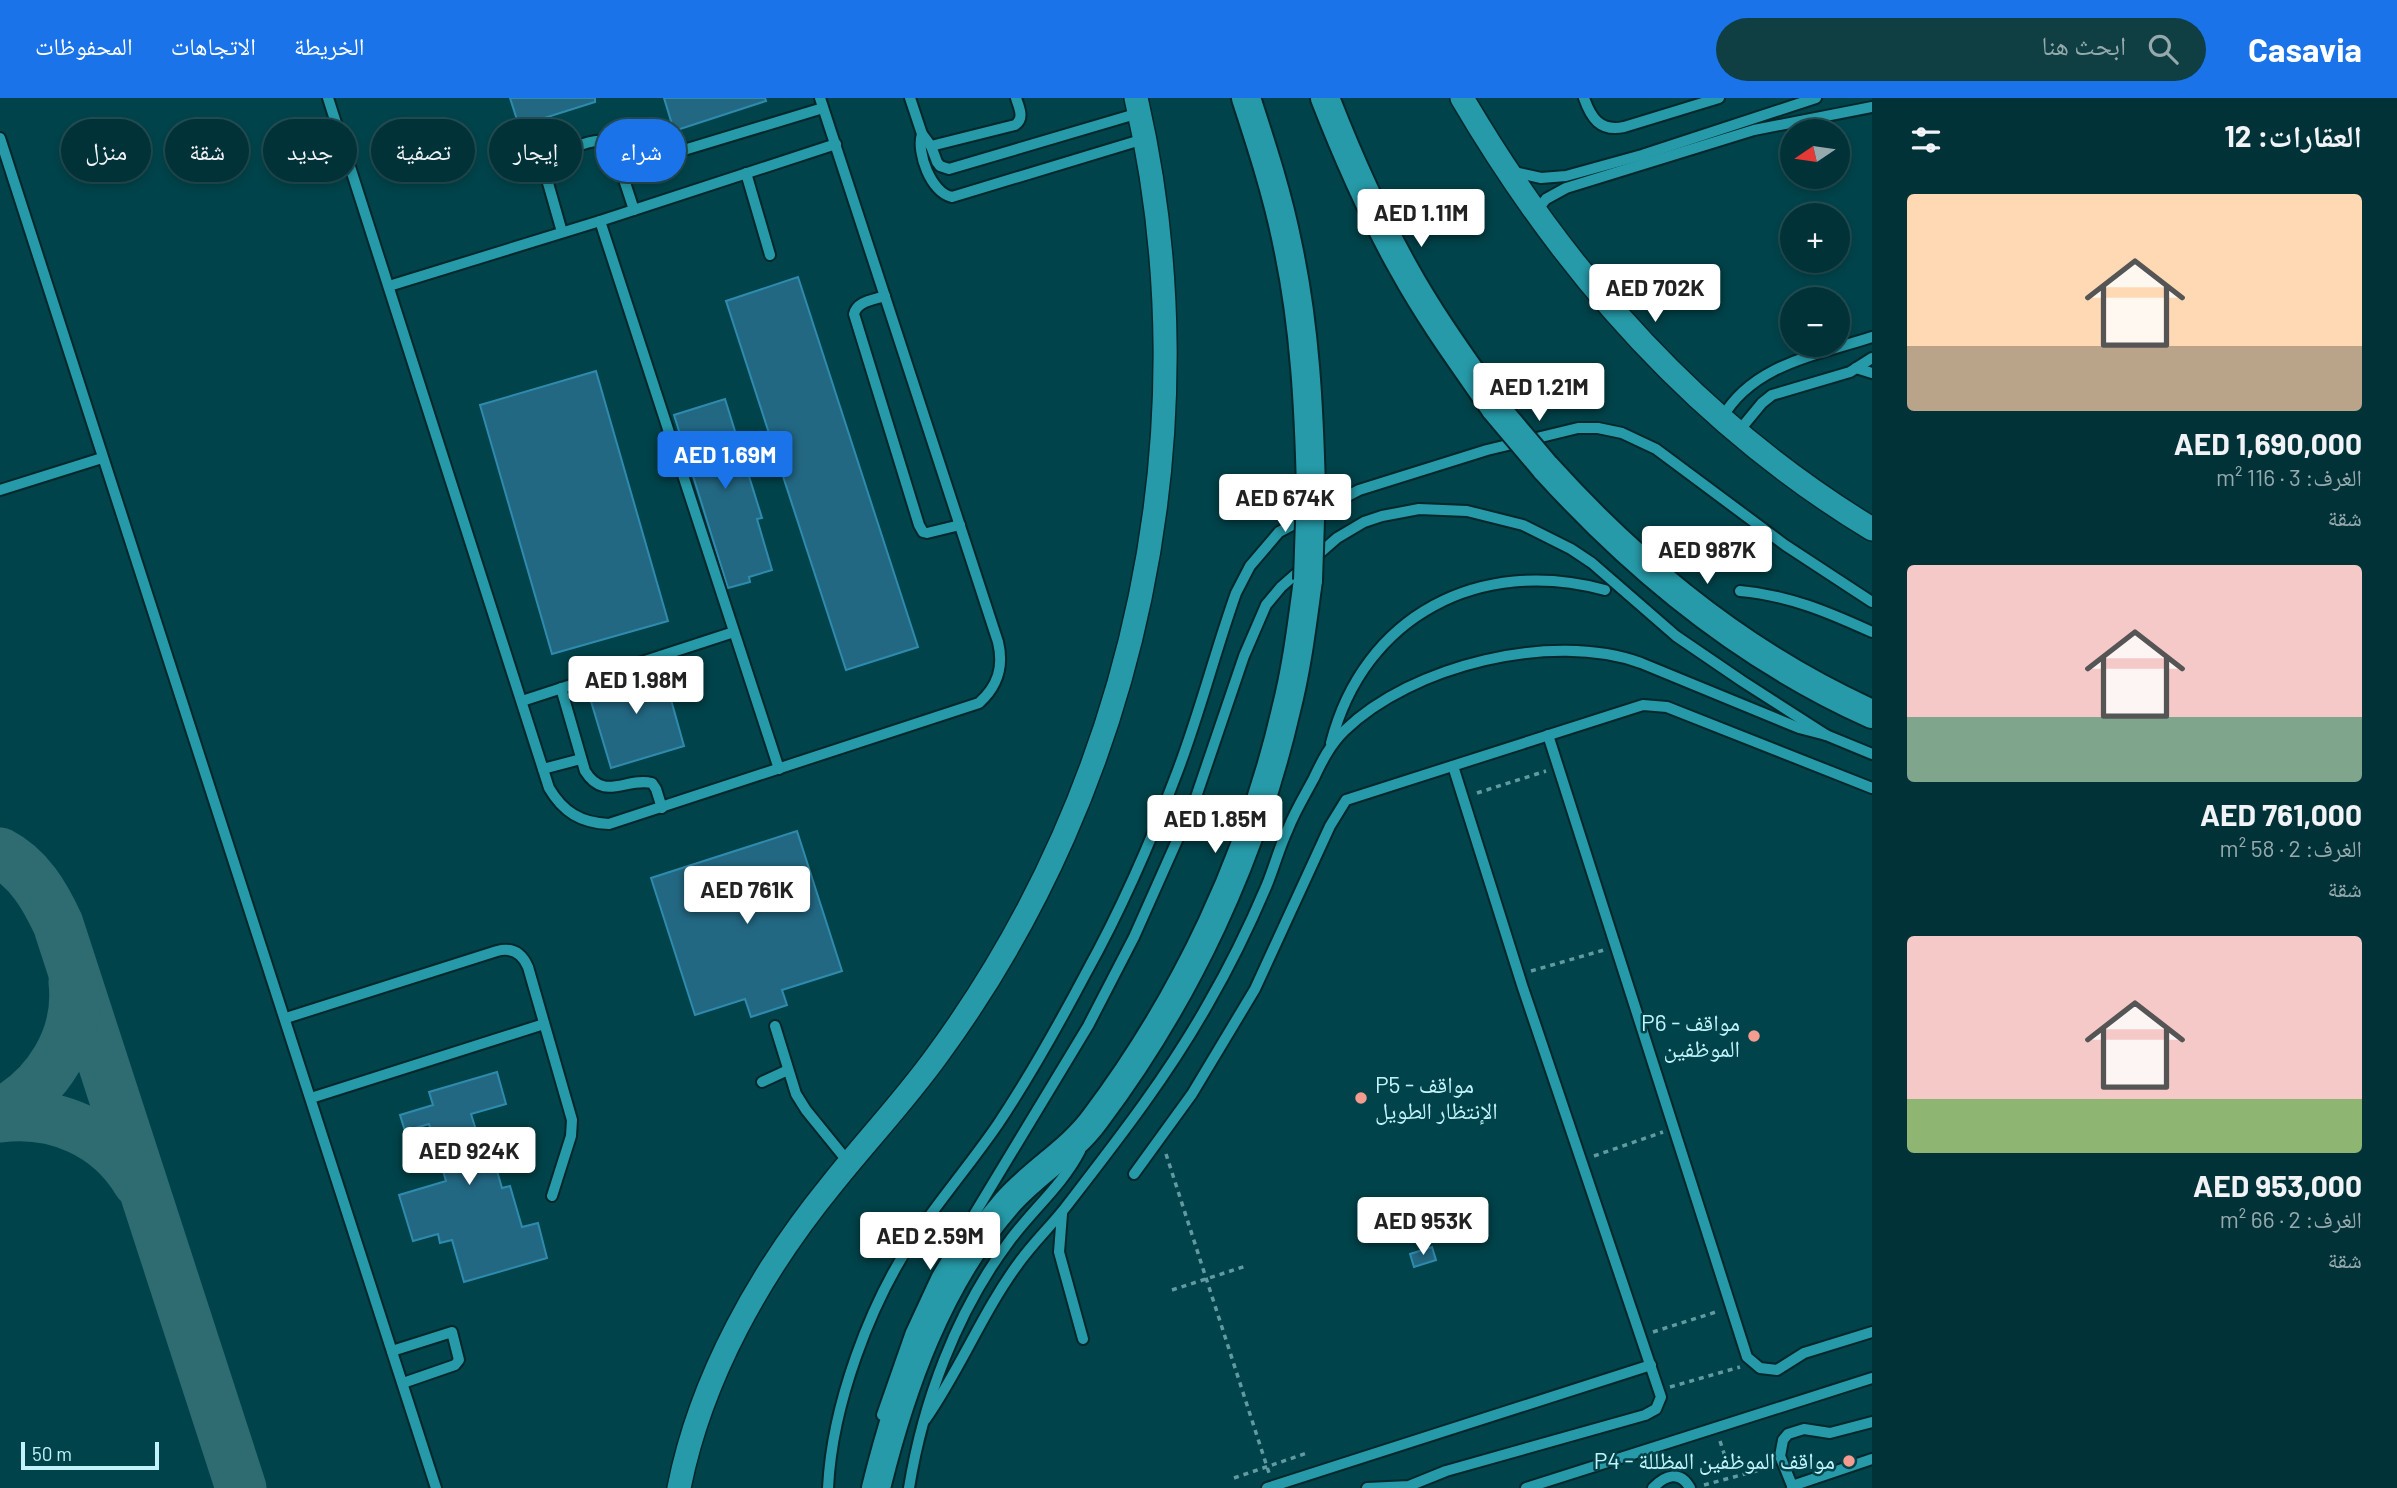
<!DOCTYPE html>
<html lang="ar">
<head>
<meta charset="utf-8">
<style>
  :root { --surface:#013238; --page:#0f3e43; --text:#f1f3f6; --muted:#96aaae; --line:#234d53; --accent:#1a73e8 }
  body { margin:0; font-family:Barlow,"Noto Naskh Arabic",sans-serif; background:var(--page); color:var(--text); direction:rtl; height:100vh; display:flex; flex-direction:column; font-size:26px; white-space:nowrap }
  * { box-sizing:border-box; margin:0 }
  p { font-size:23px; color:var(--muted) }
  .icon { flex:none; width:38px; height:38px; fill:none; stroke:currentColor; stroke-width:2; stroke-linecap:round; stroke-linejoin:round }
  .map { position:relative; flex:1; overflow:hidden; direction:ltr }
  .sheet { display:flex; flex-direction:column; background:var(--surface); width:525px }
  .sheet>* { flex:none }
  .top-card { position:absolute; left:21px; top:21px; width:665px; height:63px; direction:rtl; display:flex; gap:14px }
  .needle { width:46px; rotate:257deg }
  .tools { position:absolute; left:1780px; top:21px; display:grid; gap:14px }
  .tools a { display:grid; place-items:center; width:70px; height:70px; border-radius:50%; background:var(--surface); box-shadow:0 4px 10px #0003,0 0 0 2px var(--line); font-size:35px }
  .scale { position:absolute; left:21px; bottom:18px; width:138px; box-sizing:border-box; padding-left:7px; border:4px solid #c3f3fa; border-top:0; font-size:19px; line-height:24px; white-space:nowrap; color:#c3f3fa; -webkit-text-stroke:5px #01434a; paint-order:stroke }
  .price { position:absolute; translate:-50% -60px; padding:0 16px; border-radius:7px; background:#fff; color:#222; font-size:23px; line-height:46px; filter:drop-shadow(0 2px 4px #0008) }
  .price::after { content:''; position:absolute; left:50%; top:42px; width:21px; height:16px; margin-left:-10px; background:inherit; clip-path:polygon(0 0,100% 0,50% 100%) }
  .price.current { background:var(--accent); color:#fff }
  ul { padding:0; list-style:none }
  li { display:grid; align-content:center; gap:14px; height:371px; padding:0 35px }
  li span { display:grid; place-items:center; height:217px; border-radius:7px; color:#555 }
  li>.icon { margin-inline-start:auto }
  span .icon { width:126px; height:126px; fill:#fffc; stroke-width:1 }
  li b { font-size:30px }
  h2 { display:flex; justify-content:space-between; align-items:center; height:84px; padding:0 35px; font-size:30px }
  .chip { padding:0 24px; border-radius:32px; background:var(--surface); box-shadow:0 4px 10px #0003,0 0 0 2px var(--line); font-size:24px; line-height:63px }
  .chip.current { background:var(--accent); color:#fff }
  header { display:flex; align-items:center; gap:42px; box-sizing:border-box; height:98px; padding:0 35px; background:var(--accent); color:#fff }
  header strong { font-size:33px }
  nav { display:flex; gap:38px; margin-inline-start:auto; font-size:24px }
  .search { width:490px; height:63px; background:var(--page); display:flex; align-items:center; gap:18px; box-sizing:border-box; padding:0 24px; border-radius:38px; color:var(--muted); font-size:26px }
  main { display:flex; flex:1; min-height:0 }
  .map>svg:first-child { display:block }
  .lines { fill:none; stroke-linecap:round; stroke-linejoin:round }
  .taxiway { stroke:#2e6c72; stroke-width:51 }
  .building { fill:#236883; stroke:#2f8bae; stroke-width:2 }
  .service-casing { stroke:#03272b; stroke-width:14 }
  .minor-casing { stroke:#03272b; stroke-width:26 }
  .tertiary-casing { stroke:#03272b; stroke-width:32 }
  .path { stroke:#619aa1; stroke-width:3.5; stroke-dasharray:5 5; stroke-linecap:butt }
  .service { stroke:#269aa8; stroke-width:10 }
  .minor { stroke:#269aa8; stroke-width:23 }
  .tertiary { stroke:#269aa8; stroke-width:28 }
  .tertiary-bridge-casing { stroke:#03272b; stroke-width:32; stroke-linecap:butt }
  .tertiary-bridge { stroke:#269aa8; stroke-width:28 }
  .poi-dot { fill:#f59c91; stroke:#01434a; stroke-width:2.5 }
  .labels { text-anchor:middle; stroke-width:5; stroke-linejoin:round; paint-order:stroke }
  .poi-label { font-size:23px; fill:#c3f3fa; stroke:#01434a; text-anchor:end }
</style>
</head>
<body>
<header>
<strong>Casavia</strong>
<div class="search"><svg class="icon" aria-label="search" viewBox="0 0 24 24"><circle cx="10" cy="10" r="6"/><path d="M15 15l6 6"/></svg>ابحث هنا</div>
<nav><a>الخريطة</a><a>الاتجاهات</a><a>المحفوظات</a></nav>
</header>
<main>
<section class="sheet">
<h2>العقارات: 12<svg class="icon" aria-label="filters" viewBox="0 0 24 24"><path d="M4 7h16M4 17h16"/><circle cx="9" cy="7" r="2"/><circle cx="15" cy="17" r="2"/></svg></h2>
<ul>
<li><span style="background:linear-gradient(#ffd9b3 70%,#b9a48a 0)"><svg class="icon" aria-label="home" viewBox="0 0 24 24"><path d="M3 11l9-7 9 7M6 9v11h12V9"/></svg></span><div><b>AED 1,690,000</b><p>الغرف: 3 · 116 m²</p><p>شقة</p></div></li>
<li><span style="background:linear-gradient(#f6c9c9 70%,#7fa58c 0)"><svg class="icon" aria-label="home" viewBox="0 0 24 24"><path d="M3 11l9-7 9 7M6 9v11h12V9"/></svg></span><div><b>AED 761,000</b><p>الغرف: 2 · 58 m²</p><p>شقة</p></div></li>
<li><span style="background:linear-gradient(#f6c9c9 75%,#8fb573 0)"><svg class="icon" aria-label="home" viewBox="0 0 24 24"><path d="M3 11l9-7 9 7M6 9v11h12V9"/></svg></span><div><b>AED 953,000</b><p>الغرف: 2 · 66 m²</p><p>شقة</p></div></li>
</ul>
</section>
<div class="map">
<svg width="1872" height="1390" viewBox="0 0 1872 1390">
  <rect width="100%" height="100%" fill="#01434a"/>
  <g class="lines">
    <!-- taxiway -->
    <g class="taxiway">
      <path d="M0 755C29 770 45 798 58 826L241 1390"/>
      <path d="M0 1015C48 990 80 939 74 884"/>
      <path d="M0 1019C55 1012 109 1035 138 1084"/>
    </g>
  </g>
  <!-- building -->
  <g class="building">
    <polygon points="510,0 595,0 595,4 519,28"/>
    <polygon points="664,0 765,0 766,3 674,33"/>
    <polygon points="798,179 918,549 846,572 726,203"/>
    <polygon points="596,273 668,523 552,556 480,307"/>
    <polygon points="725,301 762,420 757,421 772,472 749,479 750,484 728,490 674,317"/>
    <polygon points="661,566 684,648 611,670 587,590"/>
    <polygon points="797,733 842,873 782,892 787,907 751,919 745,901 695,917 651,780"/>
    <polygon points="497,974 506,1006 471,1016 480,1045 488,1042 502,1090 510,1088 522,1129 538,1125 547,1160 464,1184 452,1142 440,1145 438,1136 413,1143 399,1097 446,1083 429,1026 405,1033 400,1017 433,1007 429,994"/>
    <polygon points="1432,1149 1436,1162 1414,1169 1410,1156"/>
  </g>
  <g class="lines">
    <defs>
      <g id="service">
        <path d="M328 0 549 690C563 714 581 725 609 726L979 605C998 588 1004 569 998 544L820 0"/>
        <polyline points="910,0 922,36 931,48 937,64 940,68 949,71 1139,15"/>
        <path d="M1584 0C1591 20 1600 34 1624 29L1719 0"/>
        <path d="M922 36C916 54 931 95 952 99L1144 41"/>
        <polyline points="0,40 436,1390"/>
        <path d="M931 48 1015 27C1025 20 1019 10 1016 0"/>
        <polyline points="621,71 823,10"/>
        <polyline points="1514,74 1541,80 1566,78 1642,57 1816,0"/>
        <polyline points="746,75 770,157"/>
        <polyline points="1535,115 1546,101 1566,90 1754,32 1872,9"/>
        <polyline points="600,123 779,671"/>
        <path d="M562 134 546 78V68C552 56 590 41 603 43 608 43 609 44 613 48L634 112"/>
        <polyline points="389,188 600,123 836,46"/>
        <path d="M885 198C873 202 857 203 854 216L919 427 923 434 927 435 960 427"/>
        <polyline points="1856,270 1872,275"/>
        <path d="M1722 320C1753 266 1817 257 1872 239"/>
        <polyline points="1738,334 1762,305 1772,297 1850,274 1872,260"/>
        <polyline points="0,392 102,360"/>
        <path d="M1740 493C1788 497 1828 514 1872 534"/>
        <path d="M561 590 585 673C604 704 626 679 652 685L656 691 662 710"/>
        <polyline points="522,603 734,534"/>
        <polyline points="1548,637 1747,1259 1760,1270 1777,1272 1804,1255 1872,1234"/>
        <path d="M1331 645C1364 517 1480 458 1605 492"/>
        <polyline points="543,671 581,661"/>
        <path d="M286 920 497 853C512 849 522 855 528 869L572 1022 571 1038 552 1098"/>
        <polyline points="775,928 796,996 806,1012 849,1065"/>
        <polyline points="762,984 788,972"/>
        <polyline points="311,1000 544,926"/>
        <polyline points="1134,1076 1192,996 1255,891 1330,728 1346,702 1643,607 1667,609 1872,690"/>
        <polyline points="1062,1116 1059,1154 1083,1241"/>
        <polyline points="392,1253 452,1234 459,1262 455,1267 403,1285"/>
        <polyline points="882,1317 911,1234 937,1178 1088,928 1134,839 1195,702 1244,558 1266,507 1281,489 1337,440 1364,424 1382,418 1419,411 1467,413 1523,427 1571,451 1592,465 1676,538 1742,583 1826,637"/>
        <path d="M925 1322C960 1272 982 1215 1018 1166 1032 1146 1050 1129 1065 1110 1116 1044 1167 979 1208 906 1230 868 1249 829 1266 789 1274 770 1279 750 1288 731 1295 713 1305 697 1314 680 1322 663 1330 647 1344 633 1412 567 1552 533 1641 565L1799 630 1826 637 1872 656"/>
        <polyline points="1792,1388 1872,1361"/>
        <path d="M828 1390C832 1307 870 1205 916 1137 942 1099 972 1064 998 1026 1030 978 1059 926 1086 875 1122 810 1152 741 1178 672 1200 614 1215 554 1236 495L1250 468 1279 434 1359 392 1487 352 1578 330H1598L1622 335 1656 351 1785 447 1872 504"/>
        <path d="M909 1390C923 1304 956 1215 1008 1145 1031 1113 1062 1088 1080 1053"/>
        <polyline points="1267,1390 1651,1267"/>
        <polyline points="1367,1390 1409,1388 1446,1373 1645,1317 1656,1311 1661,1299 1522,887 1453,668"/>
        <polyline points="1526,1390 1872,1280"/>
        <path d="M1653 1390C1665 1377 1680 1372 1690 1390"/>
        <polyline points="1793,1390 1780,1358 1783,1342 1788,1336 1804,1331 1830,1335 1872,1324"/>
      </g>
      <g id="minor">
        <path d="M1462 0C1564 174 1699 326 1872 431"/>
        <path d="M679 1390C701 1279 761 1173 832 1086 867 1042 905 1002 938 956 1137 684 1212 329 1136 0"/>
      </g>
      <g id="tertiary">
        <path d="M1246 0C1262 49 1278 98 1288 149 1305 229 1309 311 1311 392"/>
        <path d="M1325 0C1348 59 1373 116 1404 171 1431 220 1464 265 1496 311"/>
        <path d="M1545 369C1638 472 1745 559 1872 616"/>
        <path d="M876 1390C901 1289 938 1184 1007 1105 1034 1074 1071 1054 1095 1021 1186 900 1252 759 1286 612 1297 569 1302 526 1308 482"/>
      </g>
    </defs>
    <!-- service casing -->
    <use href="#service" class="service-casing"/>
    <!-- minor casing -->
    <use href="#minor" class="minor-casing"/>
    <!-- tertiary casing -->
    <use href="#tertiary" class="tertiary-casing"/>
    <!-- path -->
    <g class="path">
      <polyline points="1477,695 1546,673"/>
      <polyline points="1531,873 1604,852"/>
      <polyline points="1166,1056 1269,1375"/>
      <polyline points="1594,1058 1663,1034"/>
      <polyline points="1172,1192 1246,1168"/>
      <polyline points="1653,1234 1719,1213"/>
      <polyline points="1670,1289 1740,1269"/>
      <polyline points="1720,1343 1729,1371"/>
      <polyline points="1234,1380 1307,1355"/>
      <polyline points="1704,1387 1771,1369"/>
    </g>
    <!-- service -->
    <use href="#service" class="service"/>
    <!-- minor -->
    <use href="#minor" class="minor"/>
    <!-- tertiary -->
    <use href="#tertiary" class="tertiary"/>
    <defs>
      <g id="tertiary-bridge">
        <polyline points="1496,311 1545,369"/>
        <polyline points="1308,482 1311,392"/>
      </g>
    </defs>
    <!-- tertiary-bridge casing -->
    <use href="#tertiary-bridge" class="tertiary-bridge-casing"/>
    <!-- tertiary-bridge -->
    <use href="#tertiary-bridge" class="tertiary-bridge"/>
  </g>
  <!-- markers -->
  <g class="poi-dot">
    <circle cx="1754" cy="938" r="7"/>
    <circle cx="1361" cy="1000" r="7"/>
    <circle cx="1849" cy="1363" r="7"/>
  </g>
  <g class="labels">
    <!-- poi labels -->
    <g class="poi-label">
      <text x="1740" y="933">P6 - مواقف<tspan x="1740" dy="26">الموظفين</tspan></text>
      <text x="1375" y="995" text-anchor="start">P5 - مواقف<tspan x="1375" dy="26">الإنتظار الطويل</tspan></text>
      <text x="1835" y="1371">P4 - مواقف الموظفين المظللة</text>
    </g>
  </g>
</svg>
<div class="tools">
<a><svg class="needle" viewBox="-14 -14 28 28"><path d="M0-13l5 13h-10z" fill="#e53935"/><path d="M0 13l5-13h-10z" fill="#96aaae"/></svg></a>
<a>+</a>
<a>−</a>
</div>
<div class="scale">50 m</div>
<b class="price" style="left:1421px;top:151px">AED 1.11M</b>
<b class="price" style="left:1655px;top:226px">AED 702K</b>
<b class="price" style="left:1539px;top:325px">AED 1.21M</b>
<b class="price current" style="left:725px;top:393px">AED 1.69M</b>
<b class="price" style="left:1285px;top:436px">AED 674K</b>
<b class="price" style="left:1707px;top:488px">AED 987K</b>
<b class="price" style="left:636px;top:618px">AED 1.98M</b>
<b class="price" style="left:1215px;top:757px">AED 1.85M</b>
<b class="price" style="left:747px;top:828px">AED 761K</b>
<b class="price" style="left:469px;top:1089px">AED 924K</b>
<b class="price" style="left:1423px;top:1159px">AED 953K</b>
<b class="price" style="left:930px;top:1174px">AED 2.59M</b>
<div class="top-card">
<a class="chip current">شراء</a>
<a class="chip">إيجار</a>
<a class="chip">تصفية</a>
<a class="chip">جديد</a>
<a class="chip">شقة</a>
<a class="chip">منزل</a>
</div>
</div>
</main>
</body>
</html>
